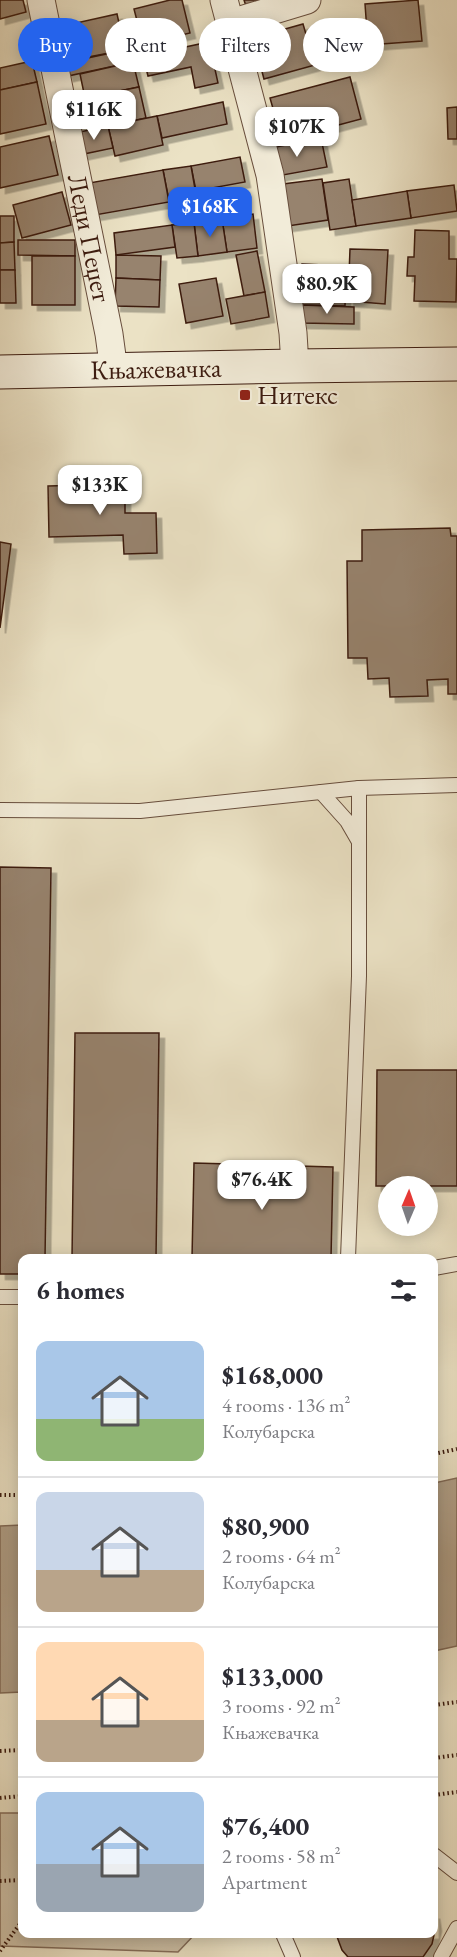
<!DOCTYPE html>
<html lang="en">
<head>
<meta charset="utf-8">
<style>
  :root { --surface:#fff; --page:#f7f7f7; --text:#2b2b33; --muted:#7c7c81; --line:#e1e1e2; --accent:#2563eb }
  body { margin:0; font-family:"EB Garamond",serif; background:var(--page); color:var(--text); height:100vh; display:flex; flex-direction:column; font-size:22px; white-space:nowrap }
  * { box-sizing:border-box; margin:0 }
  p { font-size:20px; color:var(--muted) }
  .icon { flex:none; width:33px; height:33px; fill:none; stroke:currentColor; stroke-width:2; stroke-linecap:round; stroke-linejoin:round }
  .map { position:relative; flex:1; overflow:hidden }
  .side { position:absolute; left:18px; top:1254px; width:420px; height:684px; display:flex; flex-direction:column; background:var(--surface); border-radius:12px; box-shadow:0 3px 15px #0003 }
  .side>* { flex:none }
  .hud { position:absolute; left:18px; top:18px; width:422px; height:54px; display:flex; gap:12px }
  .needle { width:39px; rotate:2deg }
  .controls { position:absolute; left:378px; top:1176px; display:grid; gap:12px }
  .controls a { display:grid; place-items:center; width:60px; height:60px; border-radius:50%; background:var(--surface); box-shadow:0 3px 15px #0003; font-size:30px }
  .price { position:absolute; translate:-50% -51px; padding:0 14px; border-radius:12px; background:#fff; color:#222; font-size:20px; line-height:39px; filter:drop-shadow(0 2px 3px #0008) }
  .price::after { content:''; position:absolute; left:50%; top:36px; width:18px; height:14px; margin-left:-9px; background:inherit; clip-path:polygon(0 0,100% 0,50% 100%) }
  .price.selected { background:var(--accent); color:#fff }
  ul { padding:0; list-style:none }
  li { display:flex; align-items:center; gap:18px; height:150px; padding:0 18px }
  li+li { border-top:2px solid var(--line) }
  li span { display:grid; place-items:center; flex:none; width:168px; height:120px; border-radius:12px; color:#555 }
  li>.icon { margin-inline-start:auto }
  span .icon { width:72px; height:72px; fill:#fffc; stroke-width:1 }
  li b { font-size:26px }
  h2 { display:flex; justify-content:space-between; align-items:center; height:72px; padding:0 18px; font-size:26px }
  .chip { padding:0 21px; border-radius:27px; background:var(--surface); box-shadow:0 3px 15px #0003; font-size:21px; line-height:54px }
  .chip.selected { background:var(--accent); color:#fff }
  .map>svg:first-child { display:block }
  .green { fill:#cdc0a6; stroke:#856e5b; stroke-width:1.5 }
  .water { fill:#b09f87; stroke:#826b57; stroke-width:1.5 }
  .building { fill:#97836e; stroke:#3d1c10; stroke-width:1.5; filter:url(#shadow) }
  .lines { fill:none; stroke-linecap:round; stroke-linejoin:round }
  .service-casing { stroke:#684e3d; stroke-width:16 }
  .minor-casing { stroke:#684e3d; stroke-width:29 }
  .secondary-casing { stroke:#3d1c10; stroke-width:35 }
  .path { stroke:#3d1c10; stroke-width:4; stroke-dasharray:1.5 3; stroke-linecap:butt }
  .service { stroke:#f2ecd9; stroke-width:14 }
  .minor { stroke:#f2ecd9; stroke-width:27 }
  .secondary { stroke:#f2ecd9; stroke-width:33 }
  .poi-dot { fill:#8f2418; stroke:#f2ecd9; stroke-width:2 }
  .labels { text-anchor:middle; stroke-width:4.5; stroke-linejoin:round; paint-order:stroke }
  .street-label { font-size:27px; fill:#3d1c10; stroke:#f2ecd9 }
  .poi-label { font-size:27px; fill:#3d1c10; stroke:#f2ecd9; text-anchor:start }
</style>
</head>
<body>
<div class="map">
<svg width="457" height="1957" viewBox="0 0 457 1957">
  <defs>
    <filter id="shadow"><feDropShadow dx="5.5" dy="5.5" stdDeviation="0" flood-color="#0004"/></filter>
  </defs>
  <rect width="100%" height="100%" fill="#ebe2c5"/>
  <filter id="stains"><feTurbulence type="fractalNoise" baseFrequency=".00333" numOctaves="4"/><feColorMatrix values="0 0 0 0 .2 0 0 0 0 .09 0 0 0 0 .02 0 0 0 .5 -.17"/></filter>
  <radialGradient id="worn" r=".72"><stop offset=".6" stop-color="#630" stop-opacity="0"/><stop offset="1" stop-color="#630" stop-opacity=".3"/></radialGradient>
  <!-- green -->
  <polygon class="green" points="0,1813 22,1813 22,1934 195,1934 178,1952 0,1946"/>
  <!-- water -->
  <g class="water">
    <polygon points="457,1478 457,1646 434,1651 434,1483"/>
    <polygon points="22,1525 22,1692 0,1693 0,1526"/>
  </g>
  <!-- building -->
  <g class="building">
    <polygon points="0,0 23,0 26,12 0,19"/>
    <polygon points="170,0 182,0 190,33 143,44 134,9"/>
    <polygon points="244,0 282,0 248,12"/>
    <polygon points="418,0 422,41 368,45 365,4"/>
    <polygon points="117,14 125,50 83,58 76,23"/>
    <polygon points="303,24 315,65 264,79 253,38"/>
    <polygon points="209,42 218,83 195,88 191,67 148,76 143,56"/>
    <polygon points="130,49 133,62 68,76 64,63"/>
    <polygon points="32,61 37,82 0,90 0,68"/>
    <polygon points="133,62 139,87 85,98 80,74"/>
    <polygon points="350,77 361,119 282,140 270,98"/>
    <polygon points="37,82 46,124 0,134 0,90"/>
    <polygon points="139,87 146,118 97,128 90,97"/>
    <polygon points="223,102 227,124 162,138 157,116"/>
    <polygon points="457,107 457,139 448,139 447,108"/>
    <polygon points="157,116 163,145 115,156 108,126"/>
    <polygon points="108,126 113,148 79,155 75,133"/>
    <polygon points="49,136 58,175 0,188 0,147"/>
    <polygon points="321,138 327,167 272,177 266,149"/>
    <polygon points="240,157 245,182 196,191 191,166"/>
    <polygon points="191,166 198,206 171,211 163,170"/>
    <polygon points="163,170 169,202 95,215 89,183"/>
    <polygon points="322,179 328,220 281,227 275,185"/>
    <polygon points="349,179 356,226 330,230 323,183"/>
    <polygon points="454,185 457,211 411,218 407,191"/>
    <polygon points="407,191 411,218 356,226 352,200"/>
    <polygon points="62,192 71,225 22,238 13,205"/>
    <polygon points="229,199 232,217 202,221 200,203"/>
    <polygon points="253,214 257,248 227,252 222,219"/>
    <polygon points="0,216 14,216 14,242 0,243"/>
    <polygon points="222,219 227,252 198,256 194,223"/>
    <polygon points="194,223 198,256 177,258 172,225"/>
    <polygon points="172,225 175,247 116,255 114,233"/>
    <polygon points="415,230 449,231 449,259 457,259 456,302 414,301 415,276 407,276 408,257 414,257"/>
    <polygon points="18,240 75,240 75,256 18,255"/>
    <polygon points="14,242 15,270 0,270 0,243"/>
    <polygon points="350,249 388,250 385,304 348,301"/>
    <polygon points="257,251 265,292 244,296 236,255"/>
    <polygon points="116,255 161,256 160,280 116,278"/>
    <rect x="32" y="256" width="43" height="49"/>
    <polygon points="302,264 346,266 345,306 302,305"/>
    <polygon points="0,270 15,270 16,303 0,303"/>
    <polygon points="116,278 160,280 159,307 115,306"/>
    <polygon points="216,278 223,316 186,323 179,284"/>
    <polygon points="265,292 269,317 231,324 226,299"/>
    <polygon points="302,305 354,307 354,324 301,323"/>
    <polygon points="125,484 125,513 156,513 157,553 124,554 123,535 49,537 48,486"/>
    <polygon points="450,528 451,536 457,536 457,694 448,694 448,679 427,680 428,696 390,697 389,678 368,679 367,658 348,658 347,561 362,561 362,530"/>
    <polygon points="0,542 11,544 0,628"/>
    <polygon points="0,867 51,868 45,1258 22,1258 22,1274 0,1274"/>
    <polygon points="75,1033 159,1033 156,1258 72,1258"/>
    <polygon points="377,1070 457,1070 457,1186 376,1186"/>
    <polygon points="194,1163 333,1167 331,1258 192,1258"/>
    <polygon points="434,1913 436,1926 432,1944 423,1957 348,1957 342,1950 336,1934 434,1934"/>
  </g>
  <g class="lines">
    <defs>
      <g id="service">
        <polyline points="321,792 347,821 358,840"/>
        <polyline points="0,810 140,811 359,788 457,785"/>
        <polyline points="348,1258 359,976 359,788"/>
        <polyline points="434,1268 457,1264"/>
        <polyline points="0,1297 22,1297"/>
        <polyline points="434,1855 457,1873"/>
        <polyline points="283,1934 293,1957"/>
        <polyline points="441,1957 457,1928"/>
      </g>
      <g id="minor">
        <path id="s1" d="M41 0 109 334 114 371"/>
        <polyline points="224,0 270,175 293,333 295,366"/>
        <polyline points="231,23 307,0"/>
      </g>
      <g id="secondary">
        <path id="s2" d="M0 372 295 366 457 364"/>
      </g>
    </defs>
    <!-- service casing -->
    <use href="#service" class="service-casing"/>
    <!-- minor casing -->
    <use href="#minor" class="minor-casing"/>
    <!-- secondary casing -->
    <use href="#secondary" class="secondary-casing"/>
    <!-- path -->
    <g class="path">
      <polyline points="434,1454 457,1449"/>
      <polyline points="0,1495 22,1495"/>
      <polyline points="434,1705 457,1702"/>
      <polyline points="0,1751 22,1750"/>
      <polyline points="434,1758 457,1755"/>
      <polyline points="434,1795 457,1792"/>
      <polyline points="0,1798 22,1796"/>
      <polyline points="0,1881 22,1880"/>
      <polyline points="0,1951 22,1921"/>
    </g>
    <!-- service -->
    <use href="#service" class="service"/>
    <!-- minor -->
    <use href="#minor" class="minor"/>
    <!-- secondary -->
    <use href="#secondary" class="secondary"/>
  </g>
  <!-- markers -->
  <rect class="poi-dot" x="239" y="389" width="12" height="12" rx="3"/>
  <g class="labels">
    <!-- street labels -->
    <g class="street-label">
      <text dy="9" stroke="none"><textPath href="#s1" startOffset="243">Леди Пеџет</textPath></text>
      <text dy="9" stroke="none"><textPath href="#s2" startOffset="156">Књажевачка</textPath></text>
    </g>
    <!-- poi labels -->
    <g class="poi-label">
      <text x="257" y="404">Нитекс</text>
    </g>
  </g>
  <rect width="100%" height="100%" filter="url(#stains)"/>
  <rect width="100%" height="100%" fill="url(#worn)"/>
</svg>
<div class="controls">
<a><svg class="needle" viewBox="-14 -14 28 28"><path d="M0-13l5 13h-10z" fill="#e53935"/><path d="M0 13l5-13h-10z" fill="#7c7c81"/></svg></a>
</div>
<b class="price" style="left:94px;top:141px">$116K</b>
<b class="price" style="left:297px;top:158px">$107K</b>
<b class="price selected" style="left:210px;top:238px">$168K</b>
<b class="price" style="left:327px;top:315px">$80.9K</b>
<b class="price" style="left:100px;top:516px">$133K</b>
<b class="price" style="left:262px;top:1211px">$76.4K</b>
<div class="hud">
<a class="chip selected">Buy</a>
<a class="chip">Rent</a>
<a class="chip">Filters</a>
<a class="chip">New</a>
</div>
<section class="side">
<h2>6 homes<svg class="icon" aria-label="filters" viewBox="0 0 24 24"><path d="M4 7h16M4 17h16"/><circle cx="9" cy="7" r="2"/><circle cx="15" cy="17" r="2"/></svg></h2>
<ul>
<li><span style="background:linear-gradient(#a9c7e8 65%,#8fb573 0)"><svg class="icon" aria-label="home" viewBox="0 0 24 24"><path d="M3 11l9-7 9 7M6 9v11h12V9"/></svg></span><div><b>$168,000</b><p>4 rooms · 136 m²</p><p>Колубарска</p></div></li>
<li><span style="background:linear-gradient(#c9d6e8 65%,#b9a48a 0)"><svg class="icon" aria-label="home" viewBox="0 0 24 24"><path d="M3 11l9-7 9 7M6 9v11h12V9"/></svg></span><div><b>$80,900</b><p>2 rooms · 64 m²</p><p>Колубарска</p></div></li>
<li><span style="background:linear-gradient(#ffd9b3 65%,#b9a48a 0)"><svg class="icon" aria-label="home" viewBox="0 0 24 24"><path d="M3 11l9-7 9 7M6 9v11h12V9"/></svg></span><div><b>$133,000</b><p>3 rooms · 92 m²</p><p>Књажевачка</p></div></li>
<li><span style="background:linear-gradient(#a9c7e8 60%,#9aa5b1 0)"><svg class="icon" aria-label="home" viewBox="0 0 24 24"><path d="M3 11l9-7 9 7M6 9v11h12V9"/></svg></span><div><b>$76,400</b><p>2 rooms · 58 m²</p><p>Apartment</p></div></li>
</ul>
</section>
</div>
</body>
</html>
